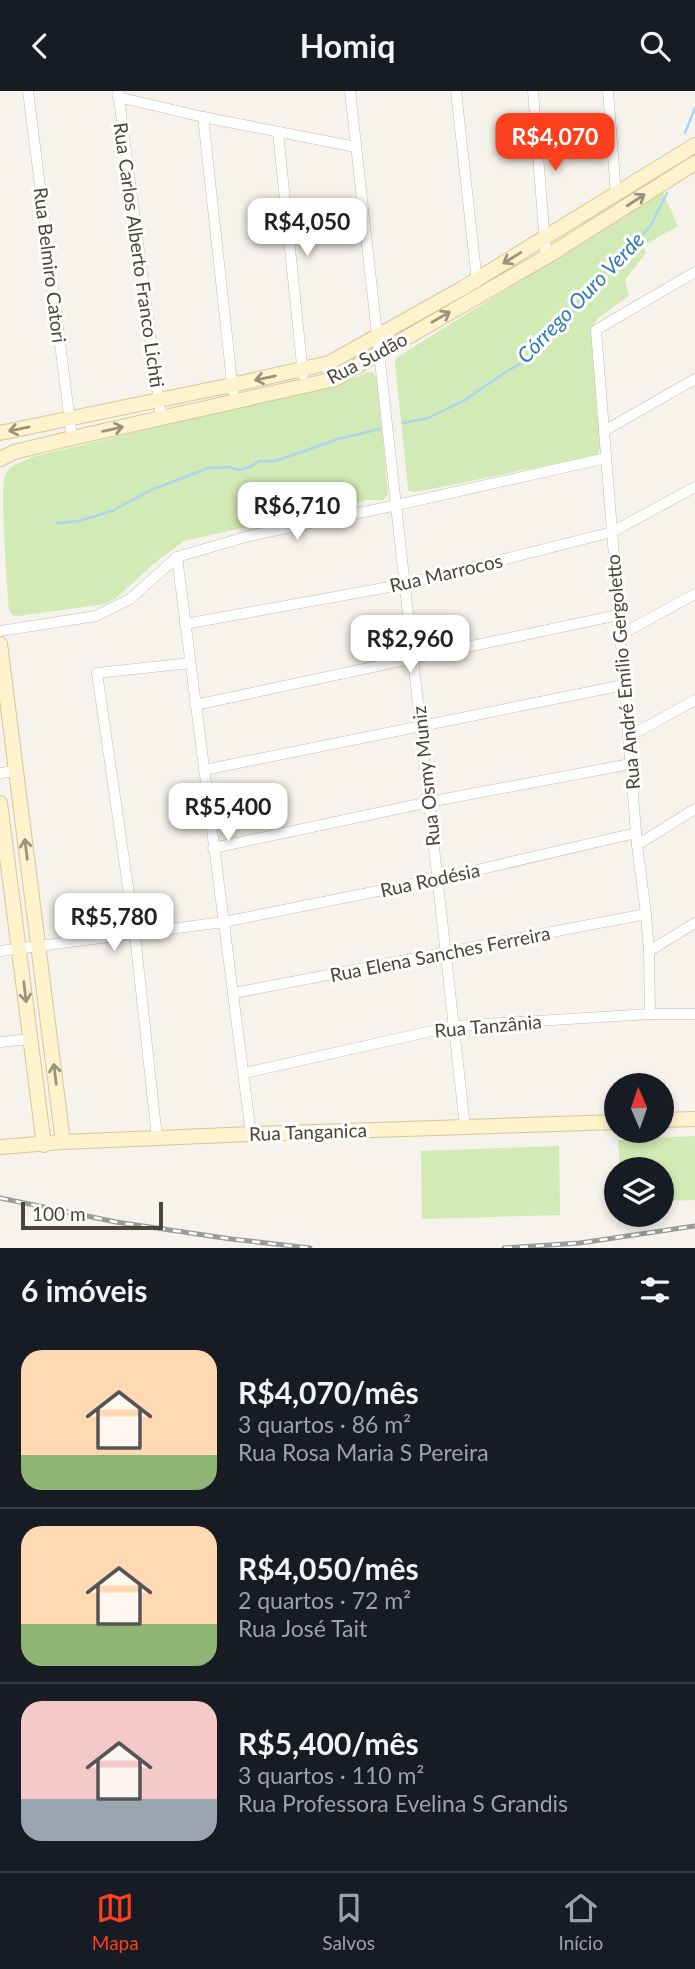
<!DOCTYPE html>
<html lang="pt">
<head>
<meta charset="utf-8">
<style>
  :root { --surface:#171b24; --page:#20242c; --text:#f1f3f6; --muted:#9ea1a6; --line:#363941; --accent:#fc3f1d }
  body { margin:0; font-family:Lato,sans-serif; background:var(--page); color:var(--text); height:100vh; display:flex; flex-direction:column; font-size:26px; white-space:nowrap }
  * { box-sizing:border-box; margin:0 }
  p { font-size:23px; color:var(--muted) }
  .icon { flex:none; width:38px; height:38px; fill:none; stroke:currentColor; stroke-width:2; stroke-linecap:round; stroke-linejoin:round }
  .map { position:relative; height:1157px; overflow:hidden }
  .drawer { display:flex; flex-direction:column; background:var(--surface); flex:1 }
  .drawer>* { flex:none }
  .needle { width:46px; rotate:358deg }
  .controls { position:absolute; left:604px; top:982px; display:grid; gap:14px }
  .controls a { display:grid; place-items:center; width:70px; height:70px; border-radius:50%; background:var(--surface); box-shadow:0 4px 10px #0003; font-size:35px }
  .scale { position:absolute; left:21px; bottom:18px; width:142px; box-sizing:border-box; padding-left:7px; border:4px solid #4b4439; border-top:0; font-size:19px; line-height:24px; white-space:nowrap; color:#4b4439; -webkit-text-stroke:5px #fff; paint-order:stroke }
  .price { position:absolute; translate:-50% -60px; padding:0 16px; border-radius:14px; background:#fff; color:#222; font-size:23px; line-height:46px; filter:drop-shadow(0 2px 4px #0008) }
  .price::after { content:''; position:absolute; left:50%; top:42px; width:21px; height:16px; margin-left:-10px; background:inherit; clip-path:polygon(0 0,100% 0,50% 100%) }
  .price.selected { background:var(--accent); color:#fff }
  ul { padding:0; list-style:none }
  li { display:flex; align-items:center; gap:21px; height:175px; padding:0 21px }
  li+li { border-top:2px solid var(--line) }
  li span { display:grid; place-items:center; flex:none; width:196px; height:140px; border-radius:21px; color:#555 }
  li>.icon { margin-inline-start:auto }
  span .icon { width:84px; height:84px; fill:#fffc; stroke-width:1 }
  li b { font-size:30px }
  h2 { display:flex; justify-content:space-between; align-items:center; height:84px; padding:0 21px; font-size:30px }
  header { display:flex; justify-content:space-between; align-items:center; height:91px; padding:0 21px; background:var(--surface); font-size:32px; font-weight:700 }
  .tabs { display:flex; justify-content:space-around; align-items:center; height:98px; border-top:2px solid var(--line); background:var(--surface); font-size:19px; color:var(--muted) }
  .tabs a { display:grid; justify-items:center; gap:4px }
  .tabs .selected { color:var(--accent) }
  .map>svg:first-child { display:block }
  .green { fill:#d2eab5 }
  .lines { fill:none; stroke-linecap:round; stroke-linejoin:round }
  .stream { stroke:#a9d4f2; stroke-width:2.5 }
  .street-casing { stroke:#c2bbae; stroke-width:11 }
  .secondary-casing { stroke:#d6c79b; stroke-width:16 }
  .street { stroke:#fff; stroke-width:10 }
  .secondary { stroke:#fff3cd; stroke-width:14 }
  .rail-casing { stroke:#9a9a9a; stroke-width:5 }
  .rail { stroke:#fff; stroke-width:2.5; stroke-dasharray:8; stroke-linecap:butt }
  .oneway { stroke:#9c937c }
  .labels { text-anchor:middle; stroke-width:6; stroke-linejoin:round; paint-order:stroke }
  .street-label { font-size:19px; fill:#4b4439; stroke:#fff }
  .water-label { font-size:21px; font-style:italic; fill:#2e7ab2; stroke:#fff }
</style>
</head>
<body>
<header><svg class="icon" aria-label="back" viewBox="0 0 24 24"><path d="M15 5l-7 7 7 7"/></svg>Homiq<svg class="icon" aria-label="search" viewBox="0 0 24 24"><circle cx="10" cy="10" r="6"/><path d="M15 15l6 6"/></svg></header>
<div class="map">
<svg width="695" height="1157" viewBox="0 0 695 1157">
  <rect width="100%" height="100%" fill="#f6f3ec"/>
  <!-- green -->
  <g class="green">
    <polygon points="663,101 678,135 643,155 646,162 625,189 629,205 598,227 592,235 600,356 598,364 416,401 409,400 408,397 395,273 396,267"/>
    <path d="M368 281 373 282 377 288 388 404 383 409H368L184 450 156 471 116 507 105 513 18 525 12 524 9 519C7 495 0 400 5 384 11 373 21 371 32 366L347 290Z"/>
    <polygon points="695,1045 695,1109 662,1110 662,1078 620,1078 618,1049"/>
    <polygon points="559,1055 560,1124 422,1128 421,1060"/>
  </g>
  <g class="lines">
    <!-- stream -->
    <g class="stream">
      <polyline points="685,42 695,17"/>
      <polyline points="403,332 428,327 465,309 504,282 525,270 557,239 603,182 631,157 651,134 667,102"/>
      <polyline points="57,432 79,430 112,420 151,399 208,377 228,376 240,379 252,375 259,370 276,370 338,348 380,338"/>
    </g>
    <defs>
      <g id="street">
        <polyline points="28,0 72,347"/>
        <polyline points="118,0 161,327"/>
        <polyline points="350,0 465,1036"/>
        <polyline points="456,0 477,191"/>
        <polyline points="533,0 546,166"/>
        <polyline points="608,0 616,103"/>
        <polyline points="118,6 203,26 356,56"/>
        <polyline points="203,26 233,300"/>
        <polyline points="278,41 303,284"/>
        <polyline points="604,340 695,288"/>
        <polyline points="177,466 251,1043"/>
        <polyline points="185,533 406,493 612,441 695,396"/>
        <polyline points="0,540 96,525 130,508 177,466 249,445 397,414 606,367"/>
        <polyline points="620,544 695,503"/>
        <polyline points="195,614 618,524"/>
        <polyline points="628,646 695,609"/>
        <polyline points="204,679 624,594"/>
        <polyline points="0,682 16,680"/>
        <polyline points="637,754 695,718"/>
        <polyline points="213,757 429,711 630,673"/>
        <polyline points="0,860 224,831 438,788 636,742"/>
        <polyline points="649,860 695,832"/>
        <polyline points="234,902 646,823"/>
        <polyline points="650,923 649,860 646,823 637,754 596,239 695,181"/>
        <polyline points="0,951 31,948"/>
        <polyline points="244,982 454,935 650,923 695,923"/>
        <polyline points="157,1047 135,844 97,582 190,572"/>
      </g>
      <g id="secondary">
        <polyline points="0,342 232,294 329,272 463,197 695,54"/>
        <polyline points="0,368 14,361 72,347 335,288 546,166 695,72"/>
        <polyline points="0,553 63,1051"/>
        <polyline points="0,712 44,1054"/>
        <polyline points="662,1029 695,1028"/>
        <polyline points="0,1056 63,1051 251,1043 616,1031"/>
      </g>
    </defs>
    <!-- street casing -->
    <use href="#street" class="street-casing"/>
    <!-- secondary casing -->
    <use href="#secondary" class="secondary-casing"/>
    <!-- street -->
    <use href="#street" class="street"/>
    <!-- secondary -->
    <use href="#secondary" class="secondary"/>
    <defs>
      <g id="rail">
        <polyline points="0,1107 116,1131 231,1148 310,1157"/>
        <polyline points="504,1157 580,1152 695,1135"/>
      </g>
    </defs>
    <!-- rail casing -->
    <use href="#rail" class="rail-casing"/>
    <!-- rail -->
    <use href="#rail" class="rail"/>
  </g>
  <!-- one-way arrows -->
  <defs><path id="oneway-shaft" d="M-6 0H5M1.5-3L5.5 0L1.5 3" fill="none" stroke-width="1.6" stroke-linecap="round" stroke-linejoin="round" transform="scale(1.75)"/></defs>
  <g class="oneway">
    <use href="#oneway-shaft" transform="translate(636 109) rotate(-33)"/>
    <use href="#oneway-shaft" transform="translate(512 167) rotate(148)"/>
    <use href="#oneway-shaft" transform="translate(441 226) rotate(-30)"/>
    <use href="#oneway-shaft" transform="translate(265 287) rotate(168)"/>
    <use href="#oneway-shaft" transform="translate(19 338) rotate(168)"/>
    <use href="#oneway-shaft" transform="translate(113 338) rotate(-13)"/>
    <use href="#oneway-shaft" transform="translate(26 758) rotate(-97)"/>
    <use href="#oneway-shaft" transform="translate(25 901) rotate(83)"/>
    <use href="#oneway-shaft" transform="translate(55 983) rotate(-97)"/>
  </g>
  <g class="labels">
    <!-- street labels -->
    <g class="street-label">
      <text transform="translate(139 164) rotate(82)" y="7">Rua Carlos Alberto Franco Lichti</text>
      <text transform="translate(50 174) rotate(83)" y="7">Rua Belmiro Catori</text>
      <text transform="translate(367 267) rotate(-28)" y="7">Rua Sudão</text>
      <text transform="translate(446 482) rotate(-13)" y="7">Rua Marrocos</text>
      <text transform="translate(623 581) rotate(-95)" y="7">Rua André Emílio Gergoletto</text>
      <text transform="translate(426 685) rotate(-96)" y="7">Rua Osmy Muniz</text>
      <text transform="translate(430 789) rotate(-12)" y="7">Rua Rodésia</text>
      <text transform="translate(440 863) rotate(-11)" y="7">Rua Elena Sanches Ferreira</text>
      <text transform="translate(488 935) rotate(-5)" y="7">Rua Tanzânia</text>
      <text transform="translate(308 1041) rotate(-2)" y="7">Rua Tanganica</text>
    </g>
    <!-- water labels -->
    <g class="water-label">
      <text transform="translate(581 207) rotate(-46)" y="7">Córrego Ouro Verde</text>
    </g>
  </g>
</svg>
<div class="controls">
<a><svg class="needle" viewBox="-14 -14 28 28"><path d="M0-13l5 13h-10z" fill="#e53935"/><path d="M0 13l5-13h-10z" fill="#9ea1a6"/></svg></a>
<a><svg class="icon" aria-label="layers" viewBox="0 0 24 24"><path d="M12 4l9 5-9 5-9-5zM3 14l9 5 9-5"/></svg></a>
</div>
<div class="scale">100 m</div>
<b class="price selected" style="left:555px;top:82px">R$4,070</b>
<b class="price" style="left:307px;top:167px">R$4,050</b>
<b class="price" style="left:297px;top:451px">R$6,710</b>
<b class="price" style="left:410px;top:584px">R$2,960</b>
<b class="price" style="left:228px;top:752px">R$5,400</b>
<b class="price" style="left:114px;top:862px">R$5,780</b>
</div>
<section class="drawer">
<h2>6 imóveis<svg class="icon" aria-label="filters" viewBox="0 0 24 24"><path d="M4 7h16M4 17h16"/><circle cx="9" cy="7" r="2"/><circle cx="15" cy="17" r="2"/></svg></h2>
<ul>
<li><span style="background:linear-gradient(#ffd9b3 75%,#8fb573 0)"><svg class="icon" aria-label="home" viewBox="0 0 24 24"><path d="M3 11l9-7 9 7M6 9v11h12V9"/></svg></span><div><b>R$4,070/mês</b><p>3 quartos · 86 m²</p><p>Rua Rosa Maria S Pereira</p></div></li>
<li><span style="background:linear-gradient(#ffd9b3 70%,#8fb573 0)"><svg class="icon" aria-label="home" viewBox="0 0 24 24"><path d="M3 11l9-7 9 7M6 9v11h12V9"/></svg></span><div><b>R$4,050/mês</b><p>2 quartos · 72 m²</p><p>Rua José Tait</p></div></li>
<li><span style="background:linear-gradient(#f6c9c9 70%,#9aa5b1 0)"><svg class="icon" aria-label="home" viewBox="0 0 24 24"><path d="M3 11l9-7 9 7M6 9v11h12V9"/></svg></span><div><b>R$5,400/mês</b><p>3 quartos · 110 m²</p><p>Rua Professora Evelina S Grandis</p></div></li>
</ul>
</section>
<nav class="tabs">
<a class="selected"><svg class="icon" aria-label="map" viewBox="0 0 24 24"><path d="M3 6l6-2 6 2 6-2v14l-6 2-6-2-6 2zM9 4v14M15 6v14"/></svg>Mapa</a>
<a><svg class="icon" aria-label="saved" viewBox="0 0 24 24"><path d="M7 4h10v16l-5-4-5 4z"/></svg>Salvos</a>
<a><svg class="icon" aria-label="home" viewBox="0 0 24 24"><path d="M3 11l9-7 9 7M6 9v11h12V9"/></svg>Início</a>
</nav>
</body>
</html>
